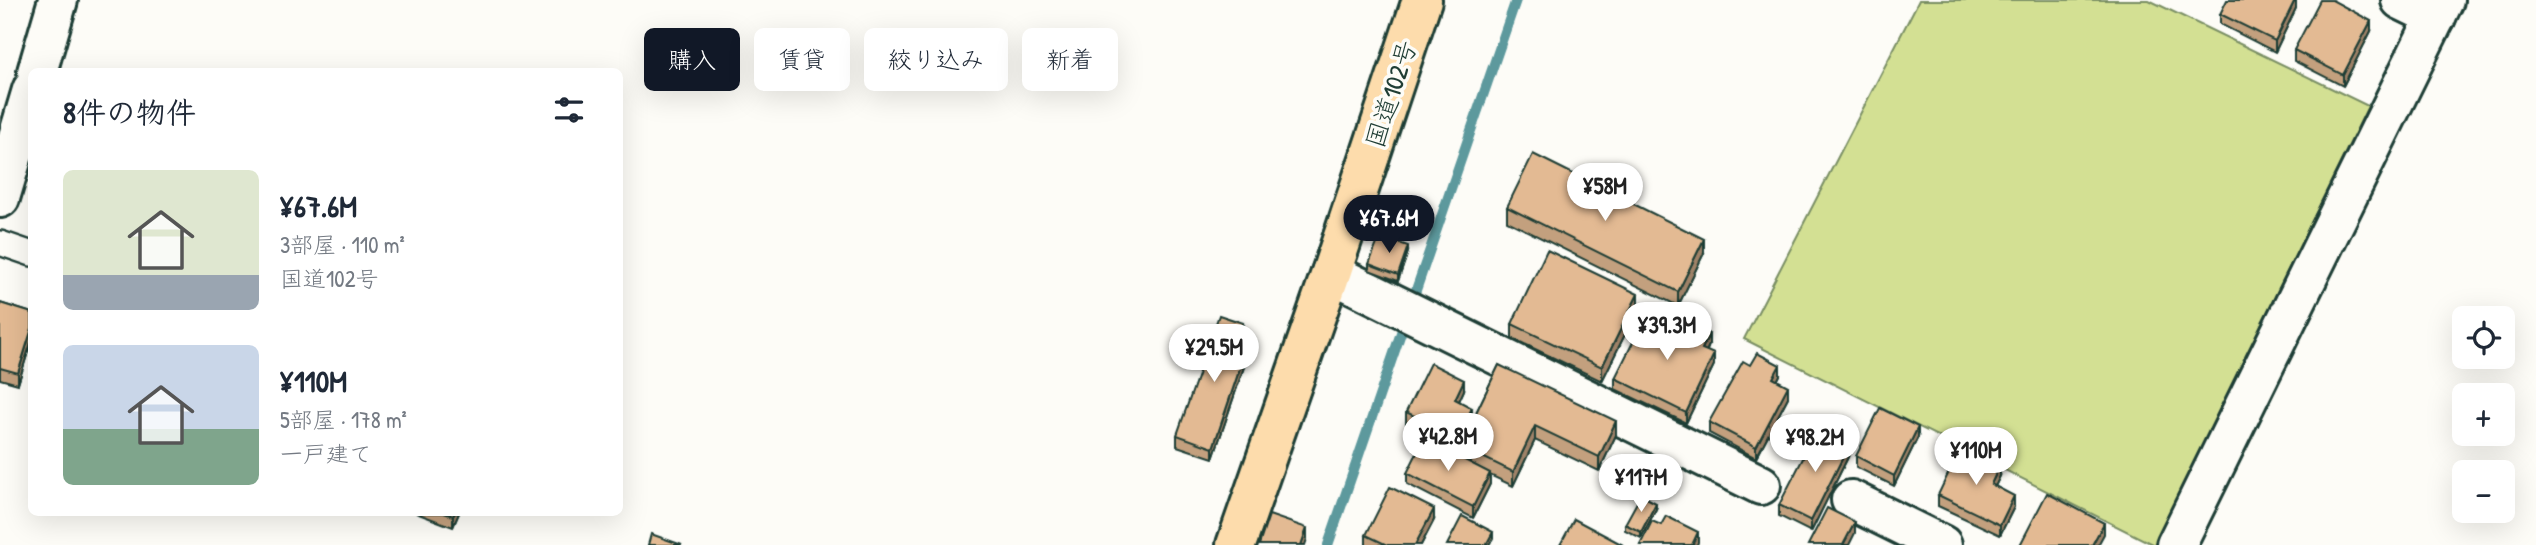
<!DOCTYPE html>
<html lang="ja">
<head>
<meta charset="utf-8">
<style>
  :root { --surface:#fff; --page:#f2f2f3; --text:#1f2937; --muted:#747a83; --accent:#111827 }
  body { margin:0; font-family:"Patrick Hand","Klee One",sans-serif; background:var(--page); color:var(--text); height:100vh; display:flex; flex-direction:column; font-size:26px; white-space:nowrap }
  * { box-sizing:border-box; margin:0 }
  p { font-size:23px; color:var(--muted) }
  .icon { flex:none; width:38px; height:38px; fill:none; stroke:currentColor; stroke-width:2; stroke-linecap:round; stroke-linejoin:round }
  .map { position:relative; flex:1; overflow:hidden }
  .panel { position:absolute; left:28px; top:68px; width:595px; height:448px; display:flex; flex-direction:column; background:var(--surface); border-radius:10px; box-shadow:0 7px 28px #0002 }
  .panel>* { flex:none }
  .top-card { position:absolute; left:644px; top:28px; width:665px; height:63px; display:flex; gap:14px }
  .controls { position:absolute; left:2452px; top:306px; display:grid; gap:14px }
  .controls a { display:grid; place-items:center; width:63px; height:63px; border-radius:10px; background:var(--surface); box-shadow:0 7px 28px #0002; font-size:35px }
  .price { position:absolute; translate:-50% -60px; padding:0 16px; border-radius:24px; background:#fff; color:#222; font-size:23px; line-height:46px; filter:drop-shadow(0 2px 4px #0008) }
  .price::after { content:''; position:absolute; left:50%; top:42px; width:21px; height:16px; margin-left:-10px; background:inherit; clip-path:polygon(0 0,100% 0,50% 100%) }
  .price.current { background:var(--accent); color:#fff }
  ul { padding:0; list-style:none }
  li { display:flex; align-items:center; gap:21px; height:175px; padding:0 35px }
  li span { display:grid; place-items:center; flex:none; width:196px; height:140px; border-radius:10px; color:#555 }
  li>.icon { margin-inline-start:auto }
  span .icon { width:84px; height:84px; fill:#fffc; stroke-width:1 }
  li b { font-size:30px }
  h2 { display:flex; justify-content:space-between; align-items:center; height:84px; padding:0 35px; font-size:30px }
  .chip { padding:0 24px; border-radius:10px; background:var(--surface); box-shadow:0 7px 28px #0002; font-size:24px; line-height:63px }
  .chip.current { background:var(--accent); color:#fff }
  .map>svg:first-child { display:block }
  .green { fill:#d3e093; stroke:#798e64; stroke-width:2 }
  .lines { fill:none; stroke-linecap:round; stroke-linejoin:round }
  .stream { stroke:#5d999d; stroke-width:10 }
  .lane-casing { stroke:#1f3d34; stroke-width:28 }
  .street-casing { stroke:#1f3d34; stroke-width:44 }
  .highway-casing { stroke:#1f3d34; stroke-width:44 }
  .lane { stroke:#fdfcf7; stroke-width:23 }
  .street { stroke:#fdfcf7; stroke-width:38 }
  .highway { stroke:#fddcac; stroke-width:38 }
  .wall { fill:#c3a07e; stroke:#1f3d34; stroke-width:2 }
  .shaded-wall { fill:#9f8267; stroke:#1f3d34; stroke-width:2 }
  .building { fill:#e3ba93; stroke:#1f3d34; stroke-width:2 }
  .labels { text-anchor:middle; stroke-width:7; stroke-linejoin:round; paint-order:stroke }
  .street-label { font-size:26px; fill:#1f3d34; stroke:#fdfcf7 }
</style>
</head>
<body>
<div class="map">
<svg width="2536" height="545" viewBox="0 0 2536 545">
  <rect width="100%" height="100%" fill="#fdfcf7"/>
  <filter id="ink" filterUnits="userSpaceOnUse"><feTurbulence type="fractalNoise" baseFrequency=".0143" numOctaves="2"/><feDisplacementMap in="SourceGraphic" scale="14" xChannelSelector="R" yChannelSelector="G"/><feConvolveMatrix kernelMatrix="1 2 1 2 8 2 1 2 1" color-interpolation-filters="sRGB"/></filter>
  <g filter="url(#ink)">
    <!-- green -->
    <polygon class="green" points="1919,0 2149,0 2368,106 2154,545 1744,339"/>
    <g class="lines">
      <!-- stream -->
      <g class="stream">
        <polyline points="1416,290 1516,0"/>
        <polyline points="1328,545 1403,327"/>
      </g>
      <defs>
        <polyline id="lane" points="0,243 32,254"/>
        <g id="street">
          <polyline points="2401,0 2436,17"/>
          <polyline points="37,72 58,0"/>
          <polyline points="0,198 32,90"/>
          <polyline points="1331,273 1761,485"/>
          <polyline points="1851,500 1942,545"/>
          <polyline points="2176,545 2444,0"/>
        </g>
        <polyline id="highway" points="1236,545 1331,273 1422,0"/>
      </defs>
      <!-- lane casing -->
      <use href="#lane" class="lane-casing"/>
      <!-- street casing -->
      <use href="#street" class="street-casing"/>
      <!-- highway casing -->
      <use href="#highway" class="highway-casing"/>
      <!-- lane -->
      <use href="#lane" class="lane"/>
      <!-- street -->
      <use href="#street" class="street"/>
      <!-- highway -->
      <use href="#highway" class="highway"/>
    </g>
    <!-- wall -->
    <g class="wall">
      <polygon points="2296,0 2296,8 2275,52 2220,24 2220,14"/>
      <polygon points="2371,31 2343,86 2294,61 2294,50"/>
      <polygon points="1507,207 1704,253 1678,306 1507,221"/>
      <polygon points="1408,252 1398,281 1369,270 1369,264"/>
      <polygon points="0,303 32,313 32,339 18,384 0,379"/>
      <polygon points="1638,308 1602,381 1512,338 1512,324"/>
      <polygon points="1654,332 1709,345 1707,351 1714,365 1686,423 1615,389 1615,378"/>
      <polygon points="1243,334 1240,342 1248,355 1213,458 1177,446 1177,435"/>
      <polygon points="1499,365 1616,435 1599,471 1535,440 1513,486 1490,475 1490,484 1473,518 1407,484 1407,473 1460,457 1460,446"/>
      <polygon points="1750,365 1780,375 1777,381 1788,397 1756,458 1709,433 1709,422"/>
      <polygon points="1464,390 1459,401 1472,418 1458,447 1406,423 1406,412"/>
      <polygon points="1918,437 1894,486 1856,467 1856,456"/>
      <polygon points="1850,453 1811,532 1779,516 1779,505"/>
      <polygon points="2000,476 1995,486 2014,507 2000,535 1938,506 1938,495"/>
      <polygon points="1656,509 1641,538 1625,530 1625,524"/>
      <polygon points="416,513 459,513 453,527"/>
      <polygon points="1434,520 1421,545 1366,545 1366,535"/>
    </g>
    <!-- shaded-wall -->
    <g class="shaded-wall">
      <polygon points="2295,0 2296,0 2296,8 2275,52 2275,41"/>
      <polygon points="2371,21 2371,31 2343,86 2343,75"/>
      <polygon points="1704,239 1704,253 1678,306 1678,292"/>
      <polygon points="1408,246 1408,252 1398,281 1398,275"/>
      <polygon points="1638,294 1638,308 1602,381 1602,367"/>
      <polygon points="1243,323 1243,334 1237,351 1237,341"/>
      <polygon points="32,328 32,339 18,384 18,373"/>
      <polygon points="1709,334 1709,345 1702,360 1702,349"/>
      <polygon points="1248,344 1248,355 1213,458 1213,448"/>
      <polygon points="1714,354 1714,365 1686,423 1686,413"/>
      <polygon points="1780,365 1780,375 1773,389 1773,378"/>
      <polygon points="1464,380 1464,390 1455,410 1455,399"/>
      <polygon points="1788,386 1788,397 1756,458 1756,447"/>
      <polygon points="1472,408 1472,418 1458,447 1458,437"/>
      <polygon points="1616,421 1616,435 1599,471 1599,457"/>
      <polygon points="1535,426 1535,440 1513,486 1513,472"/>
      <polygon points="1918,427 1918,437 1894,486 1894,476"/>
      <polygon points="1850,443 1850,453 1811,532 1811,521"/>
      <polygon points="2000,465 2000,476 1991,495 1991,484"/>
      <polygon points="1490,473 1490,484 1473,518 1473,507"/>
      <polygon points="2014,496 2014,507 2000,535 2000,525"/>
      <polygon points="1656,503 1656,509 1641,538 1641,532"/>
      <polygon points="1434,509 1434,520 1421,545 1415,545"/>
      <polygon points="455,513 459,513 453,527 453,516"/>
      <polygon points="1855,522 1855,533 1849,545 1843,545"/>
      <polygon points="2104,523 2104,534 2098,545 2092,545"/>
      <polygon points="1307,528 1307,539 1305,545 1301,545"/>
      <polygon points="1493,532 1493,538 1489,545 1486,545"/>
      <polygon points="1698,532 1698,542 1697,545 1692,545"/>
    </g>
    <!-- building -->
    <g class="building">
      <polygon points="2227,0 2295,0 2275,41 2220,14"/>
      <polygon points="2320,0 2332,0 2371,21 2343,75 2294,50"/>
      <polygon points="1533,154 1704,239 1678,292 1507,207"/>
      <polygon points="1380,236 1408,246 1398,275 1369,264"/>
      <polygon points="1547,250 1638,294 1602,367 1512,324"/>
      <polygon points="0,303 32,313 32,328 18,373 0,368"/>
      <polygon points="1664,312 1709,334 1702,349 1714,354 1686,413 1615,378 1641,326 1654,332"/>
      <polygon points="1219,315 1243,323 1237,341 1248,344 1213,448 1177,435"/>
      <polygon points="1757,353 1780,365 1773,378 1788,386 1756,447 1709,422 1743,361 1750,365"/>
      <polygon points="1430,363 1464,380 1455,399 1472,408 1458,437 1406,412"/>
      <polygon points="1499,365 1616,421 1599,457 1535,426 1513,472 1460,446"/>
      <polygon points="1880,408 1918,427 1894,476 1856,456"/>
      <polygon points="1819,427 1850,443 1811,521 1779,505"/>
      <polygon points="1424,439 1490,473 1473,507 1407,473"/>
      <polygon points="1961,447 2000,465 1991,484 2014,496 2000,525 1938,495"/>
      <polygon points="1390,487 1434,509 1415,545 1387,545 1366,535"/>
      <polygon points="2047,493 2104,523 2092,545 2020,545"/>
      <polygon points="1641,495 1656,503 1641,532 1625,524"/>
      <polygon points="1827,508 1855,522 1843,545 1808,545"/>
      <polygon points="444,513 455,513 453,516"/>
      <polygon points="1269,515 1307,528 1301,545 1259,545"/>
      <polygon points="1462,516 1493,532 1486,545 1447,545"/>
      <polygon points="1666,516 1698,532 1692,545 1640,545 1652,521 1661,525"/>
      <polygon points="1574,519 1623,545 1560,545"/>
      <polygon points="651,534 682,545 648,545"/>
    </g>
  </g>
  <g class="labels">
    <!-- street labels -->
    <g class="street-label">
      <text transform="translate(1391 94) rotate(-72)" y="9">国道102号</text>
    </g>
  </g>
</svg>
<div class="controls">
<a><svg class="icon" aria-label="locate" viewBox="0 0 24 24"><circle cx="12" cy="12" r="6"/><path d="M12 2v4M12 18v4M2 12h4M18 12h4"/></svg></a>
<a>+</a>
<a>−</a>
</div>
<b class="price" style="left:1605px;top:223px">¥58M</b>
<b class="price current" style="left:1389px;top:255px">¥67.6M</b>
<b class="price" style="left:1667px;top:362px">¥39.3M</b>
<b class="price" style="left:1214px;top:384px">¥29.5M</b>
<b class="price" style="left:1448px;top:473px">¥42.8M</b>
<b class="price" style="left:1815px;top:474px">¥98.2M</b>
<b class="price" style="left:1976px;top:487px">¥110M</b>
<b class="price" style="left:1641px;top:514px">¥117M</b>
<div class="top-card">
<a class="chip current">購入</a>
<a class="chip">賃貸</a>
<a class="chip">絞り込み</a>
<a class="chip">新着</a>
</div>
<section class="panel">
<h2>8件の物件<svg class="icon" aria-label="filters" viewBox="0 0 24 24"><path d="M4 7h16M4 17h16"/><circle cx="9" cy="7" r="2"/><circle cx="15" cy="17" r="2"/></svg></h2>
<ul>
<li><span style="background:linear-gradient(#dfe7d0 75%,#9aa5b1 0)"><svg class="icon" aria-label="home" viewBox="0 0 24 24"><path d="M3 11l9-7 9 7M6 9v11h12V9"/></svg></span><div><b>¥67.6M</b><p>3部屋 · 110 m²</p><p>国道102号</p></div></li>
<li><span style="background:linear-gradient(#c9d6e8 60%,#7fa58c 0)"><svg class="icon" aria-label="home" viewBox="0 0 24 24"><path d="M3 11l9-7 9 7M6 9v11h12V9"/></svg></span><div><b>¥110M</b><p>5部屋 · 178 m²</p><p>一戸建て</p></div></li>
</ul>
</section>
</div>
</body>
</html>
